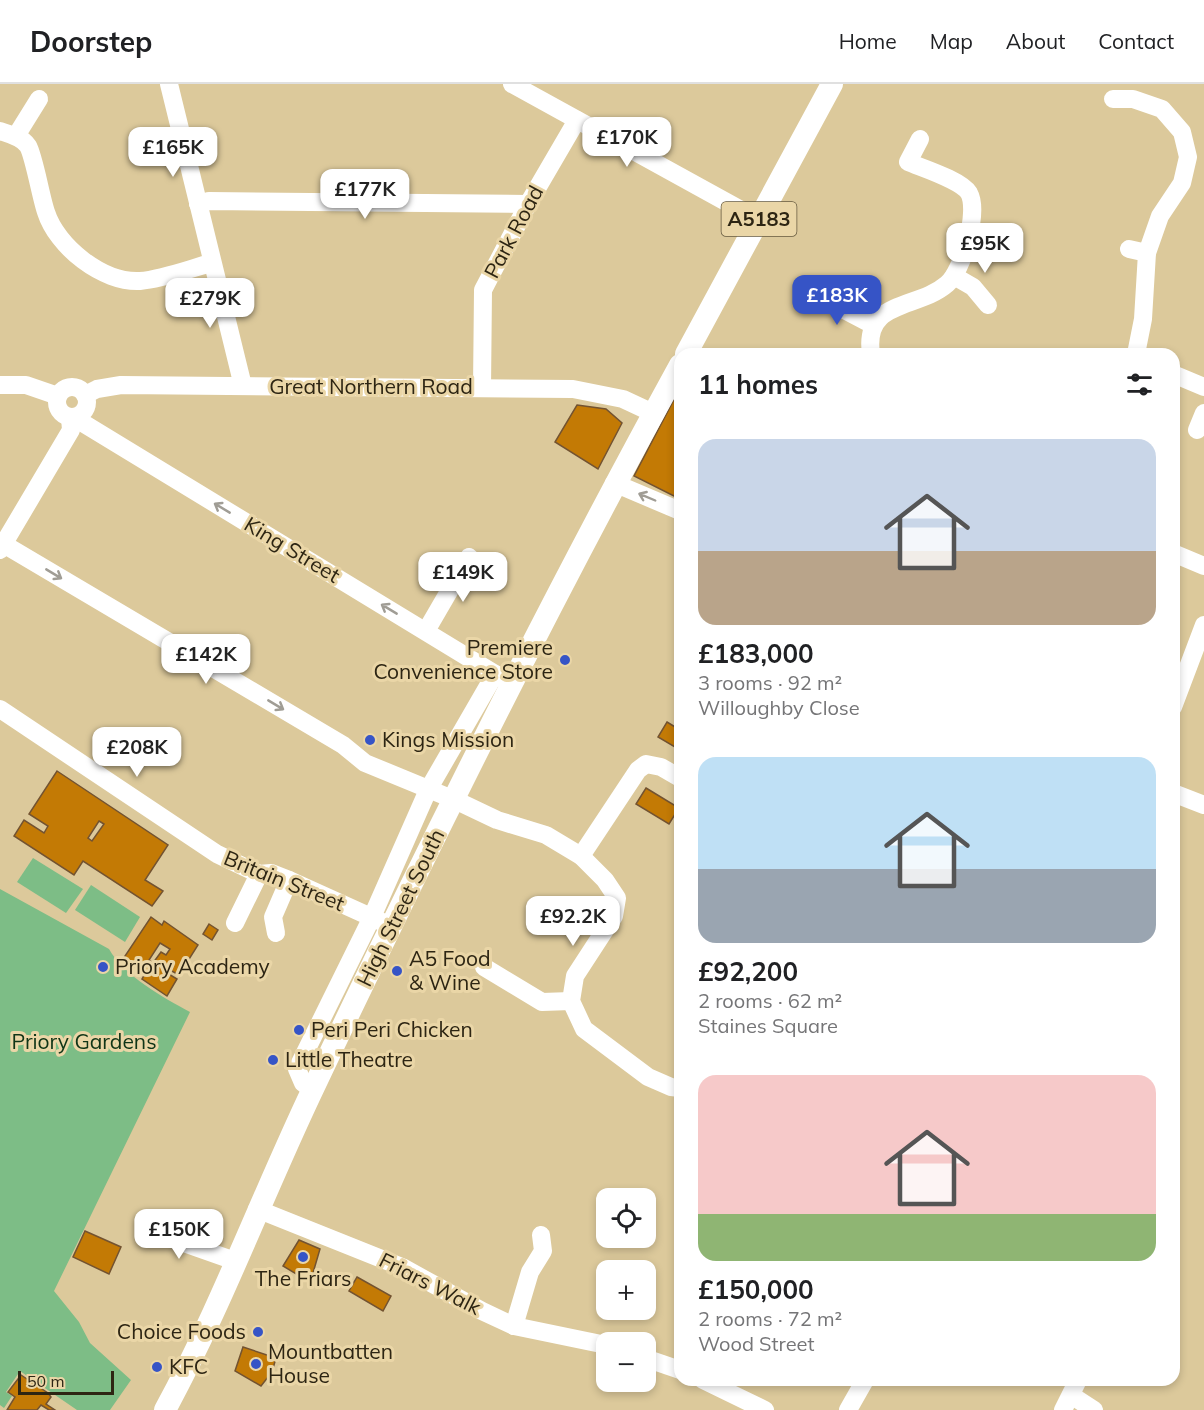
<!DOCTYPE html>
<html lang="en">
<head>
<meta charset="utf-8">
<style>
  :root { --surface:#fff; --page:#f2f2f2; --text:#202124; --muted:#757577; --line:#e0e0e0; --accent:#3654c6 }
  body { margin:0; font-family:Mulish,sans-serif; background:var(--page); color:var(--text); height:100vh; display:flex; flex-direction:column; font-size:22px; white-space:nowrap }
  * { box-sizing:border-box; margin:0 }
  p { font-size:20px; color:var(--muted) }
  .icon { flex:none; width:33px; height:33px; fill:none; stroke:currentColor; stroke-width:2; stroke-linecap:round; stroke-linejoin:round }
  .map { position:relative; flex:1; overflow:hidden }
  .panel { position:absolute; left:674px; top:264px; width:506px; height:1038px; display:flex; flex-direction:column; background:var(--surface); border-radius:18px; box-shadow:0 3px 9px #0003 }
  .panel>* { flex:none }
  .controls { position:absolute; left:596px; top:1104px; display:grid; gap:12px }
  .controls a { display:grid; place-items:center; width:60px; height:60px; border-radius:12px; background:var(--surface); box-shadow:0 3px 9px #0003; font-size:30px }
  .scale { position:absolute; left:18px; bottom:15px; width:96px; box-sizing:border-box; padding-left:6px; border:3px solid #2d2513; border-top:0; font-size:16px; line-height:21px; white-space:nowrap; color:#2d2513; -webkit-text-stroke:4px #ead6a7; paint-order:stroke }
  .price { position:absolute; translate:-50% -51px; padding:0 14px; border-radius:12px; background:#fff; color:#222; font-size:20px; line-height:39px; filter:drop-shadow(0 2px 3px #0008) }
  .price::after { content:''; position:absolute; left:50%; top:36px; width:18px; height:14px; margin-left:-9px; background:inherit; clip-path:polygon(0 0,100% 0,50% 100%) }
  .price.on { background:var(--accent); color:#fff }
  ul { padding:0; list-style:none }
  li { display:grid; align-content:center; gap:12px; height:318px; padding:0 24px }
  li span { display:grid; place-items:center; height:186px; border-radius:18px; color:#555 }
  li>.icon { margin-inline-start:auto }
  span .icon { width:108px; height:108px; fill:#fffc; stroke-width:1 }
  li b { font-size:26px }
  h2 { display:flex; justify-content:space-between; align-items:center; height:72px; padding:0 24px; font-size:26px }
  header { display:flex; align-items:center; gap:36px; box-sizing:border-box; height:84px; padding:0 30px; background:var(--surface); border-bottom:2px solid var(--line) }
  header strong { font-size:28px }
  nav { display:flex; gap:33px; margin-inline-start:auto; font-size:21px }
  .map>svg:first-child { display:block }
  .green { fill:#7dbd86 }
  .building { fill:#c37a05; stroke:#735331; stroke-width:1.5; fill-rule:evenodd }
  .lines { fill:none; stroke-linecap:round; stroke-linejoin:round }
  .minor { stroke:#fff; stroke-width:18 }
  .major { stroke:#fff; stroke-width:22 }
  .oneway { stroke:#a09d95 }
  .poi-dot { fill:#3654c6; stroke:#ead6a7; stroke-width:2 }
  .labels { text-anchor:middle; stroke-width:6; stroke-linejoin:round; paint-order:stroke }
  .shield { fill:#ead6a7; stroke:#665a3f; stroke-width:1.5 }
  .shield-label { font-size:20px; font-weight:bold; fill:#2d2513 }
  .street-label { font-size:21px; fill:#2d2513; stroke:#ead6a7 }
  .poi-label { font-size:21px; fill:#2d2513; stroke:#ead6a7; text-anchor:start }
  .park-label { font-size:21px; fill:#0f3517; stroke:#ead6a7 }
</style>
</head>
<body>
<header>
<strong>Doorstep</strong>
<nav><a>Home</a><a>Map</a><a>About</a><a>Contact</a></nav>
</header>
<div class="map">
<svg width="1204" height="1326" viewBox="0 0 1204 1326">
  <rect width="100%" height="100%" fill="#dcc99b"/>
  <!-- green -->
  <g class="green">
    <polygon points="33,774 83,805 66,829 17,798"/>
    <polygon points="91,801 140,833 125,858 75,826"/>
    <path d="M0 805 109 865C123 891 164 914 190 928L54 1207 79 1238 90 1259 131 1296 110 1326H77L20 1287 6 1308 12 1312 4 1324 0 1321Z"/>
  </g>
  <!-- building -->
  <g class="building">
    <polygon points="680,304 680,415 634,392"/>
    <polygon points="577,321 606,325 622,339 598,385 555,358"/>
    <polygon points="667,638 680,646 680,666 658,653"/>
    <path d="M57 687 168 761 145 796 163 807 152 822 83 777 74 791 14 752 24 736 44 749 48 742 29 730ZM99 737 104 740 92 757 88 754Z"/>
    <polygon points="646,704 679,724 669,740 636,720"/>
    <path d="M151 833 162 841 164 837 198 861 179 891 170 886 167 889 177 895 167 912 142 895 145 890 123 875ZM160 859 170 865 166 871 161 868 153 879 149 876Z"/>
    <polygon points="209,840 218,846 212,856 203,850"/>
    <polygon points="85,1147 121,1163 109,1190 73,1173"/>
    <polygon points="299,1156 320,1165 313,1189 307,1189 303,1194 283,1182"/>
    <polygon points="357,1193 391,1212 383,1227 349,1207"/>
    <polygon points="243,1263 276,1274 272,1288 261,1302 235,1287"/>
    <polygon points="21,1291 48,1309 51,1313 46,1320 55,1326 49,1326 41,1321 37,1326 7,1326 15,1313 8,1308"/>
  </g>
  <g class="lines">
    <!-- minor -->
    <g class="minor">
      <polyline points="169,0 243,302"/>
      <polyline points="512,0 759,136"/>
      <polyline points="1113,15 1133,15 1162,25 1182,48 1188,73 1182,99 1160,132 1147,169 1143,235 1136,270"/>
      <path d="M0 47C9 50 22 53 28 62 34 72 41 114 46 128 57 163 103 199 140 197 163 195 189 185 211 179"/>
      <polyline points="16,52 39,15"/>
      <polyline points="198,120 209,117 528,120"/>
      <polyline points="1129,165 1147,169"/>
      <polyline points="954,192 973,203 988,221"/>
      <polyline points="816,211 873,241"/>
      <path d="M871 270C863 215 917 226 947 200 963 187 979 127 969 109 961 96 922 84 908 78L920 55"/>
      <polyline points="1173,290 1204,303"/>
      <polyline points="0,301 26,301 58,312"/>
      <circle cx="72" cy="318" r="15"/>
      <polyline points="482,304 483,206 528,120 577,36"/>
      <polyline points="85,311 97,305 121,301 573,305 623,315 653,329"/>
      <polyline points="73,333 510,599"/>
      <polyline points="1197,346 1204,329"/>
      <polyline points="614,399 680,427"/>
      <polyline points="0,458 343,661 365,679 455,716 497,736 546,751 581,772 605,796 617,814 614,832 575,892 571,917 584,945 648,993 671,1003 680,1004"/>
      <polyline points="0,466 71,346 70,333"/>
      <polyline points="1173,469 1204,482"/>
      <polyline points="426,547 469,473"/>
      <polyline points="1173,623 1204,541"/>
      <polyline points="0,625 217,770 259,790 271,789 289,796 382,838"/>
      <polyline points="1173,709 1204,721"/>
      <polyline points="581,772 638,686 646,680 661,683 680,694"/>
      <polyline points="235,839 259,790"/>
      <polyline points="276,849 273,833 289,796"/>
      <polyline points="484,883 542,918 571,917"/>
      <polyline points="312,1006 303,999 297,985 372,833 428,706 495,590"/>
      <polyline points="257,1125 402,1183 482,1227 514,1242 606,1261"/>
      <polyline points="153,1136 164,1152 235,1177"/>
      <polyline points="514,1242 530,1188 543,1167 541,1151"/>
      <polyline points="645,1274 680,1286"/>
      <polyline points="703,1296 765,1326"/>
      <polyline points="1071,1311 1094,1326"/>
      <polyline points="848,1326 865,1296"/>
      <polyline points="1063,1326 1078,1296"/>
    </g>
    <!-- major -->
    <g class="major">
      <polyline points="686,270 832,0"/>
      <path d="M165 1326C221 1223 262 1112 312 1007 428 762 549 520 680 281"/>
    </g>
  </g>
  <!-- one-way arrows -->
  <defs><path id="oneway-shaft" d="M-6 0H5M1.5-3L5.5 0L1.5 3" fill="none" stroke-width="1.6" stroke-linecap="round" stroke-linejoin="round" transform="scale(1.5)"/></defs>
  <g class="oneway">
    <use href="#oneway-shaft" transform="translate(647 413) rotate(-157)"/>
    <use href="#oneway-shaft" transform="translate(222 424) rotate(-149)"/>
    <use href="#oneway-shaft" transform="translate(54 490) rotate(31)"/>
    <use href="#oneway-shaft" transform="translate(389 525) rotate(-149)"/>
    <use href="#oneway-shaft" transform="translate(276 621) rotate(31)"/>
  </g>
  <!-- markers -->
  <g class="poi-dot">
    <circle cx="565" cy="576" r="6"/>
    <circle cx="370" cy="656" r="6"/>
    <circle cx="103" cy="883" r="6"/>
    <circle cx="397" cy="887" r="6"/>
    <circle cx="299" cy="946" r="6"/>
    <circle cx="273" cy="976" r="6"/>
    <circle cx="303" cy="1173" r="6"/>
    <circle cx="258" cy="1248" r="6"/>
    <circle cx="256" cy="1280" r="6"/>
    <circle cx="157" cy="1283" r="6"/>
  </g>
  <g class="labels">
    <!-- shield labels -->
    <rect class="shield" x="721.5" y="118" width="75" height="34" rx="4.5"/>
    <g class="shield-label">
      <text x="759" y="142">A5183</text>
    </g>
    <!-- street labels -->
    <g class="street-label">
      <text transform="translate(514 148) rotate(-62)" y="7">Park Road</text>
      <text x="371" y="310">Great Northern Road</text>
      <text transform="translate(292 466) rotate(31)" y="7">King Street</text>
      <text transform="translate(284 797) rotate(22)" y="7">Britain Street</text>
      <text transform="translate(401 824) rotate(-64)" y="7">High Street South</text>
      <text transform="translate(430 1200) rotate(27)" y="7">Friars Walk</text>
    </g>
    <!-- poi labels -->
    <g class="poi-label">
      <text x="553" y="571" text-anchor="end">Premiere<tspan x="553" dy="24">Convenience Store</tspan></text>
      <text x="382" y="663">Kings Mission</text>
      <text x="409" y="882">A5 Food<tspan x="409" dy="24">&amp; Wine</tspan></text>
      <text x="115" y="890">Priory Academy</text>
      <text x="311" y="953">Peri Peri Chicken</text>
      <text x="285" y="983">Little Theatre</text>
      <text x="303" y="1202" text-anchor="middle">The Friars</text>
      <text x="246" y="1255" text-anchor="end">Choice Foods</text>
      <text x="268" y="1275">Mountbatten<tspan x="268" dy="24">House</tspan></text>
      <text x="169" y="1290">KFC</text>
    </g>
    <!-- park labels -->
    <g class="park-label">
      <text x="84" y="965">Priory Gardens</text>
    </g>
  </g>
</svg>
<div class="controls">
<a><svg class="icon" aria-label="locate" viewBox="0 0 24 24"><circle cx="12" cy="12" r="6"/><path d="M12 2v4M12 18v4M2 12h4M18 12h4"/></svg></a>
<a>+</a>
<a>−</a>
</div>
<div class="scale">50 m</div>
<b class="price" style="left:627px;top:84px">£170K</b>
<b class="price" style="left:173px;top:94px">£165K</b>
<b class="price" style="left:365px;top:136px">£177K</b>
<b class="price" style="left:985px;top:190px">£95K</b>
<b class="price on" style="left:837px;top:242px">£183K</b>
<b class="price" style="left:210px;top:245px">£279K</b>
<b class="price" style="left:463px;top:519px">£149K</b>
<b class="price" style="left:206px;top:601px">£142K</b>
<b class="price" style="left:137px;top:694px">£208K</b>
<b class="price" style="left:573px;top:863px">£92.2K</b>
<b class="price" style="left:179px;top:1176px">£150K</b>
<section class="panel">
<h2>11 homes<svg class="icon" aria-label="filters" viewBox="0 0 24 24"><path d="M4 7h16M4 17h16"/><circle cx="9" cy="7" r="2"/><circle cx="15" cy="17" r="2"/></svg></h2>
<ul>
<li><span style="background:linear-gradient(#c9d6e8 60%,#b9a48a 0)"><svg class="icon" aria-label="home" viewBox="0 0 24 24"><path d="M3 11l9-7 9 7M6 9v11h12V9"/></svg></span><div><b>£183,000</b><p>3 rooms · 92 m²</p><p>Willoughby Close</p></div></li>
<li><span style="background:linear-gradient(#bfe0f5 60%,#9aa5b1 0)"><svg class="icon" aria-label="home" viewBox="0 0 24 24"><path d="M3 11l9-7 9 7M6 9v11h12V9"/></svg></span><div><b>£92,200</b><p>2 rooms · 62 m²</p><p>Staines Square</p></div></li>
<li><span style="background:linear-gradient(#f6c9c9 75%,#8fb573 0)"><svg class="icon" aria-label="home" viewBox="0 0 24 24"><path d="M3 11l9-7 9 7M6 9v11h12V9"/></svg></span><div><b>£150,000</b><p>2 rooms · 72 m²</p><p>Wood Street</p></div></li>
</ul>
</section>
</div>
</body>
</html>
